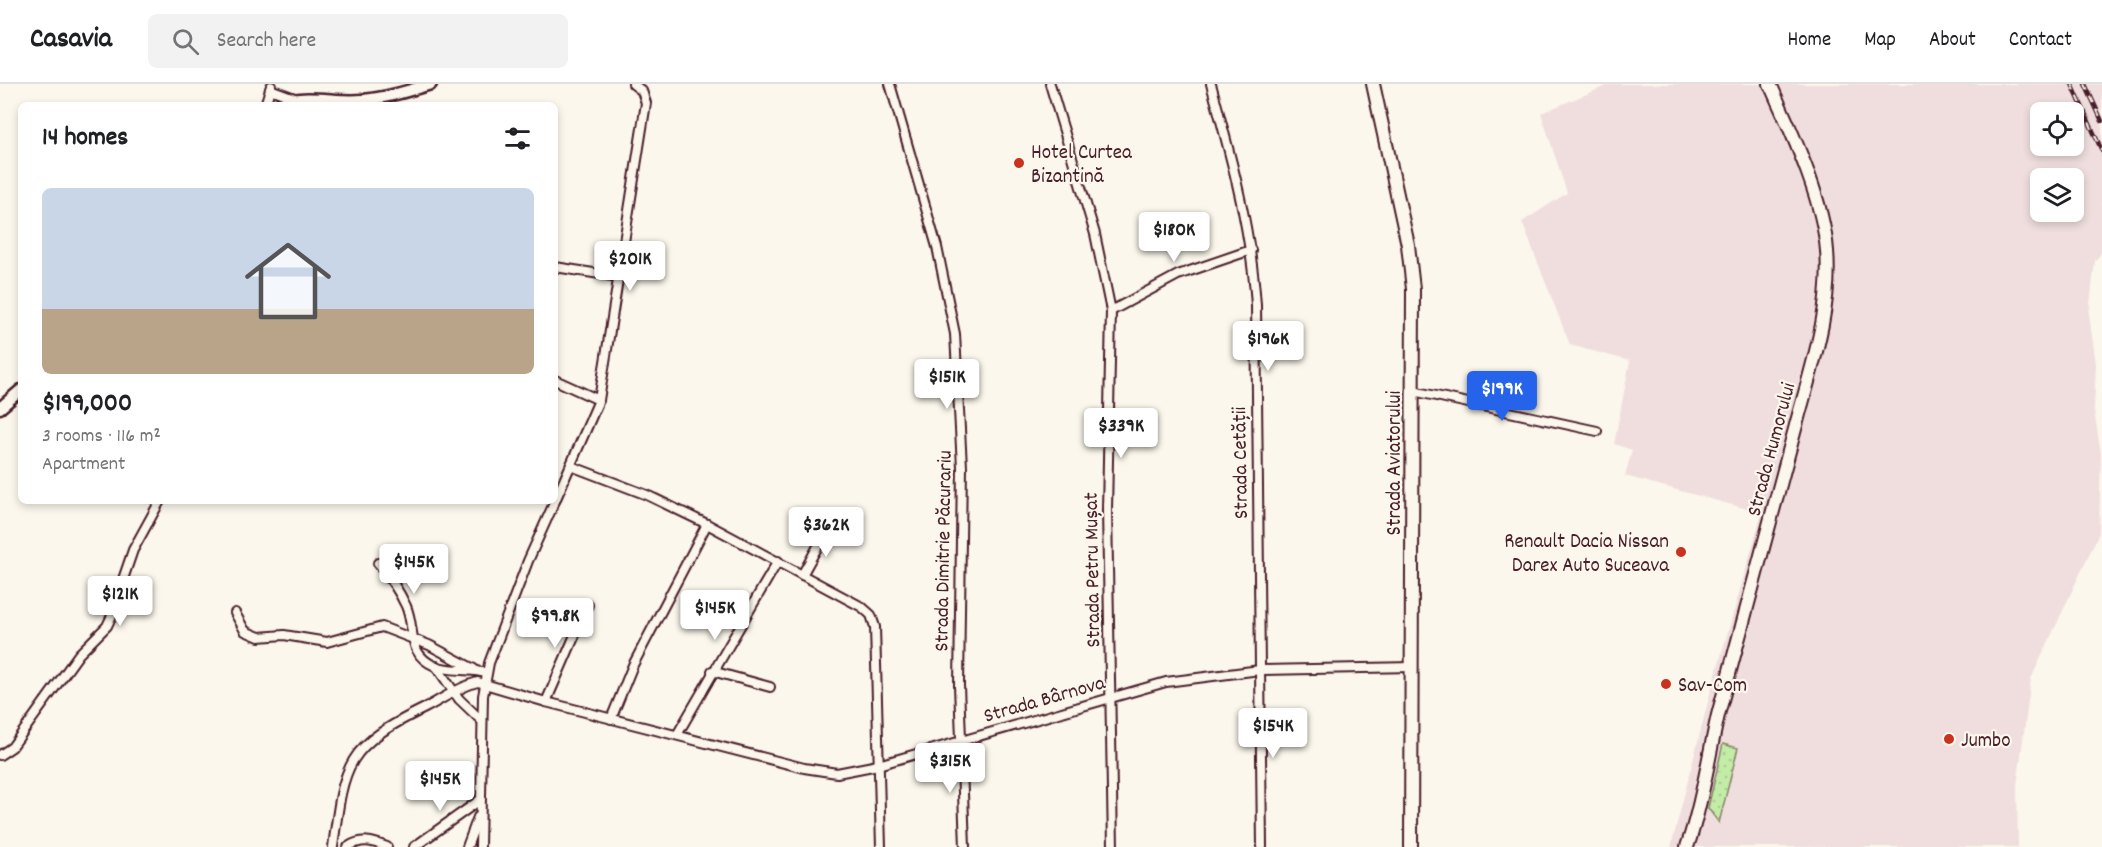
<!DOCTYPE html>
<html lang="en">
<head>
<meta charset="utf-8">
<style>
  :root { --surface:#fff; --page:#f2f2f2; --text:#202124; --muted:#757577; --line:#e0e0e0; --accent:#2563eb }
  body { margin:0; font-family:Dekko,sans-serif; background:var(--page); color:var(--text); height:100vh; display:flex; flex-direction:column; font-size:22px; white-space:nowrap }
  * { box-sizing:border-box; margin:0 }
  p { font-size:20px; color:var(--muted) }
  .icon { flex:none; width:33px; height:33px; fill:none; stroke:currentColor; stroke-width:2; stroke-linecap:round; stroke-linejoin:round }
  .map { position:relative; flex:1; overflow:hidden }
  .sheet { position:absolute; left:18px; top:18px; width:540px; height:402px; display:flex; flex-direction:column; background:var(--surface); border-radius:9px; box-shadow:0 3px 9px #0003 }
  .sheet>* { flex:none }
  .fabs { position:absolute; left:2030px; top:18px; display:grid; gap:12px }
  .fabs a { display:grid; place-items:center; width:54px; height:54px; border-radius:9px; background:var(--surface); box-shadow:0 3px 9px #0003; font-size:30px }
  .price { position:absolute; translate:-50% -51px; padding:0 14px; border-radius:6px; background:#fff; color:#222; font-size:20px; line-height:39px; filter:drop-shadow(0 2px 3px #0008) }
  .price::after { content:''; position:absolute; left:50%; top:36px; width:18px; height:14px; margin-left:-9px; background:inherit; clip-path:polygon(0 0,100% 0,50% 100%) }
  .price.selected { background:var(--accent); color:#fff }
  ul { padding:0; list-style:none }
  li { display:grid; align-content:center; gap:12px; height:318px; padding:0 24px }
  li+li { border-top:2px solid var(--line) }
  li span { display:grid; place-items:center; height:186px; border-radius:9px; color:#555 }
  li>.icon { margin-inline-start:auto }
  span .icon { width:108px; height:108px; fill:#fffc; stroke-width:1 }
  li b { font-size:26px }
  h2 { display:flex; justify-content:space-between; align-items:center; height:72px; padding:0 24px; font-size:26px }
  header { display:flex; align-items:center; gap:36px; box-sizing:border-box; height:84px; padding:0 30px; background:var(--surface); border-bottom:2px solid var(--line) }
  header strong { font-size:28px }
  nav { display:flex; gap:33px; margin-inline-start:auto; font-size:21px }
  .search { width:420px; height:54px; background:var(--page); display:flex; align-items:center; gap:15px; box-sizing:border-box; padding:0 21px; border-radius:9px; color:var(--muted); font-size:22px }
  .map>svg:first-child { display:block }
  .built { fill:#f0dede; fill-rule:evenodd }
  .grass { fill:url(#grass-dots); stroke:#868669; stroke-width:1.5 }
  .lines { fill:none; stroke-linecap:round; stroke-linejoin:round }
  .minor-casing { stroke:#4a1f2b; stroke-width:12 }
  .secondary-casing { stroke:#4a1f2b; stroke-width:15 }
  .primary-casing { stroke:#4a1f2b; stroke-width:16 }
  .minor { stroke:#fbf7ec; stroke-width:8 }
  .secondary { stroke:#fbf7ec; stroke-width:10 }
  .primary { stroke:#fbf7ec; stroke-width:12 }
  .rail-casing { stroke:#4a1f2b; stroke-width:4.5 }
  .rail { stroke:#fbf7ec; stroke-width:2; stroke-dasharray:7; stroke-linecap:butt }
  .poi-dot { fill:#c8321e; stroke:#fbf7ec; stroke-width:2 }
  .labels { text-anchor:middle; stroke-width:4.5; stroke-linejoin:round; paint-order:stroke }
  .poi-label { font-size:21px; fill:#4a1f2b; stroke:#fbf7ec; text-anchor:start }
  .street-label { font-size:21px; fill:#4a1f2b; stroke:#fbf7ec }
</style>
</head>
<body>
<header>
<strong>Casavia</strong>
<div class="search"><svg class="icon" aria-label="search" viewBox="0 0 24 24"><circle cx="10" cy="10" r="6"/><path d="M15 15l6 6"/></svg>Search here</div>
<nav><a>Home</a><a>Map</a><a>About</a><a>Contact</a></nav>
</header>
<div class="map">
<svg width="2102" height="763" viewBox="0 0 2102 763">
  <defs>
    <pattern id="grass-dots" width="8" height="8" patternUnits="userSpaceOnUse" patternTransform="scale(1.5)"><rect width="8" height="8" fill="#c3eca7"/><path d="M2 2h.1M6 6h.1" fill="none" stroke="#a9ca90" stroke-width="1.8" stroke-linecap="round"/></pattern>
  </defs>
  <rect width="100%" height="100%" fill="#fbf7ec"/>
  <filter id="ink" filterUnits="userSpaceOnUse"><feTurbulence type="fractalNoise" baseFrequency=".0167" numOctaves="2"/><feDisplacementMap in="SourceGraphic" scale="12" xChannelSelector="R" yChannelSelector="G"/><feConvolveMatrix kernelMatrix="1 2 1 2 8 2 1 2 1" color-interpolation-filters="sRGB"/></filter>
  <g filter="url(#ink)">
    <!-- built -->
    <path class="built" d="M1611 0H2102V168L2095 177 2089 230 2096 280 2094 326 2101 370 2099 449 2031 595 2017 702 2018 763H1671L1710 610 1762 429 1625 392 1632 366 1614 360 1630 277 1570 261 1522 138 1567 109 1541 29ZM2040 28H2073V62H2040ZM2040 94H2073V128H2040Z"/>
    <!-- grass -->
    <polygon class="grass" points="1723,660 1738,664 1719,739 1708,724"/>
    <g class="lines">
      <defs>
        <g id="minor">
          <polyline points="890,0 937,163 955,250 962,383 959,601 965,763"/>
          <polyline points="1050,0 1095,150 1111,227 1107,426 1113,763"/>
          <path d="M1211 0C1231 73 1251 145 1256 221L1262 763"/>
          <polyline points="270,5 297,15"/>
          <polyline points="265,21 271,2"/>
          <polyline points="555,183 619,193"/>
          <polyline points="1111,227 1178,191 1251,166"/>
          <polyline points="555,296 599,316"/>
          <polyline points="1413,307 1597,347"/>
          <polyline points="571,382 647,411 707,440 862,523 871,531 875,543 881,763"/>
          <polyline points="555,417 599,316 646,19 642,7 633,0"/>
          <path d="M378 479C389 492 399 507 406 522 416 545 406 570 435 582 451 588 469 584 486 589"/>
          <polyline points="802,491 827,446"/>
          <polyline points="235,529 245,547 259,553 284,551 327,558 382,543 429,561 474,585"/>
          <polyline points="436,582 459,615 482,637"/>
          <polyline points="712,587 770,603"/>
          <polyline points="546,618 588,521"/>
          <polyline points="611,635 633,581 707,440"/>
          <polyline points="677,651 778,477"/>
          <polyline points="0,671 12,663 79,570 107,542 115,525 120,504 133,466 160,417"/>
          <path d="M333 763C344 679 345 663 425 624 441 616 460 602 478 598L546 618 804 684 837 689 878 681 1166 598 1260 586 1413 583"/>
          <path d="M348 763C362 754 372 757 387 763"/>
          <polyline points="414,763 480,716"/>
          <polyline points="467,763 478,733"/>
          <polyline points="480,763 483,612 489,579 528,477 555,417"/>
        </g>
        <g id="secondary">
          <path d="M278 21C302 8 335 19 362 16 386 14 408 7 431 0"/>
          <polyline points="0,324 21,306"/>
        </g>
        <g id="primary">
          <polyline points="1373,0 1408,161 1413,205 1411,763"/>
          <path d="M1687 763C1702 720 1708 675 1718 631 1744 536 1770 441 1795 345 1810 288 1832 227 1827 167 1823 114 1792 49 1770 0"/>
        </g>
      </defs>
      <!-- minor casing -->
      <use href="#minor" class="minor-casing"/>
      <!-- secondary casing -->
      <use href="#secondary" class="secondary-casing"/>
      <!-- primary casing -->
      <use href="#primary" class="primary-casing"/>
      <!-- minor -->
      <use href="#minor" class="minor"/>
      <!-- secondary -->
      <use href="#secondary" class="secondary"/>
      <!-- primary -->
      <use href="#primary" class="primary"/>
      <defs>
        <g id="rail">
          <polyline points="2072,0 2102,67"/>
          <polyline points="2085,0 2102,37"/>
        </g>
      </defs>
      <!-- rail casing -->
      <use href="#rail" class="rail-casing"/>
      <!-- rail -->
      <use href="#rail" class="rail"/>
    </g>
  </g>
  <!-- markers -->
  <g class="poi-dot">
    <circle cx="1019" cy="79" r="6"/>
    <circle cx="1681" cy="468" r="6"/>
    <circle cx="1666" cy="600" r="6"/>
    <circle cx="1949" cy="655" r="6"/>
  </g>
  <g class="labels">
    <!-- poi labels -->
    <g class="poi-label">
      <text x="1031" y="74">Hotel Curtea<tspan x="1031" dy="24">Bizantină</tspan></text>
      <text x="1669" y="463" text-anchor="end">Renault Dacia Nissan<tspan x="1669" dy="24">Darex Auto Suceava</tspan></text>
      <text x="1678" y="607">Sav-Com</text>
      <text x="1961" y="662">Jumbo</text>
    </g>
    <!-- street labels -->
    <g class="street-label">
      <text transform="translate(1770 365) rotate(-75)" y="7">Strada Humorului</text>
      <text transform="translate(1239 379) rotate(-91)" y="7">Strada Cetății</text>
      <text transform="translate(1393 379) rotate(-90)" y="7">Strada Aviatorului</text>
      <text transform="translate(942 467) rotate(-89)" y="7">Strada Dimitrie Păcurariu</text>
      <text transform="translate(1091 486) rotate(-91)" y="7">Strada Petru Mușat</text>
      <text transform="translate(1044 614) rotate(-16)" y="7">Strada Bârnova</text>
    </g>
  </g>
</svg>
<div class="fabs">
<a><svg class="icon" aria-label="locate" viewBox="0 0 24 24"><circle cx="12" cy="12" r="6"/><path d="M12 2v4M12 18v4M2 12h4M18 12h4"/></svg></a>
<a><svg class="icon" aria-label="layers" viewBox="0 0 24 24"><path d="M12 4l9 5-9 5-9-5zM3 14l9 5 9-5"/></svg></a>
</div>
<b class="price" style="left:1174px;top:179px">$180K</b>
<b class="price" style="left:630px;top:208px">$201K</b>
<b class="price" style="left:1268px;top:288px">$196K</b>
<b class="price" style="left:947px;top:326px">$151K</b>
<b class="price selected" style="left:1502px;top:338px">$199K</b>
<b class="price" style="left:1121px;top:375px">$339K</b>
<b class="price" style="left:826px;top:474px">$362K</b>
<b class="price" style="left:414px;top:511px">$145K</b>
<b class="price" style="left:120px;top:543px">$121K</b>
<b class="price" style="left:715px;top:557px">$145K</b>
<b class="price" style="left:555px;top:565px">$99.8K</b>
<b class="price" style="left:1273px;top:675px">$154K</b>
<b class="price" style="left:950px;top:710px">$315K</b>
<b class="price" style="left:440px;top:728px">$145K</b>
<section class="sheet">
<h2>14 homes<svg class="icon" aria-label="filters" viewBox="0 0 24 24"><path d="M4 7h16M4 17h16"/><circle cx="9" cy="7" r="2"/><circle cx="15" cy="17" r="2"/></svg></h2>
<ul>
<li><span style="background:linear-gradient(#c9d6e8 65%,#b9a48a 0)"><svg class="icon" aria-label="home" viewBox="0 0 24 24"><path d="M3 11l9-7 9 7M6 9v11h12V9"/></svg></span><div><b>$199,000</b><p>3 rooms · 116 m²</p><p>Apartment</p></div></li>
</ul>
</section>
</div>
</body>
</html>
